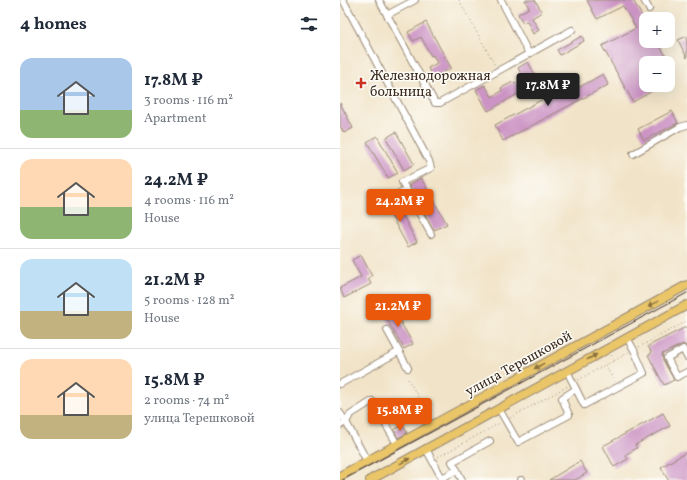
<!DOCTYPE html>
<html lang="en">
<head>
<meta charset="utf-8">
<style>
  :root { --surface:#fff; --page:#f2f2f3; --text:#1f2937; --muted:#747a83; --line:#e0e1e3; --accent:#ea580c }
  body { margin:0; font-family:Vollkorn,serif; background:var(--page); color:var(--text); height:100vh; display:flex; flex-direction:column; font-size:15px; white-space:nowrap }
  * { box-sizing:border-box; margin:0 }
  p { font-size:13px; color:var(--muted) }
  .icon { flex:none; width:22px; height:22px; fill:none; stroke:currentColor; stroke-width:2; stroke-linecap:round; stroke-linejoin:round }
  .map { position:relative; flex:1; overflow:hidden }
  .side { display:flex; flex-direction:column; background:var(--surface); width:340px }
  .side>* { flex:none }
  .controls { position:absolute; left:299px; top:12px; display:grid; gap:8px }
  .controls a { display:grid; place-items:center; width:36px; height:36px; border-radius:8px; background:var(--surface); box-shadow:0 4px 16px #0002; font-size:20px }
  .price { position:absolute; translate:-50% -34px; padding:0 9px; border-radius:4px; background:var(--accent); color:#fff; font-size:13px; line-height:26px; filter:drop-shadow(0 1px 2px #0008) }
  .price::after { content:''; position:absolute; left:50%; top:24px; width:12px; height:9px; margin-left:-6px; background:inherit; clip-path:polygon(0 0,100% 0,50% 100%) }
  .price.on { background:#222; color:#fff }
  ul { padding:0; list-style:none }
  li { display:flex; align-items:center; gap:12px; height:100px; padding:0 20px }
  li+li { border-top:1px solid var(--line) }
  li span { display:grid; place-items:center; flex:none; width:112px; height:80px; border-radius:12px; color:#555 }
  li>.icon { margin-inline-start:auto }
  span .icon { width:48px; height:48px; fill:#fffc; stroke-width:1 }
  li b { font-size:17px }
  h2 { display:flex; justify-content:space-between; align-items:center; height:48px; padding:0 20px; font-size:17px }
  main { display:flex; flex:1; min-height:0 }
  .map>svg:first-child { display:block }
  .building { fill:#cc94c5 }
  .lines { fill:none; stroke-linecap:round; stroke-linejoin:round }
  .minor-casing { stroke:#968672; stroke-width:8 }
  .major-casing { stroke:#968672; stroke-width:10 }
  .path { stroke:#968672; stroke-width:1; stroke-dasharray:1 3; stroke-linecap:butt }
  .minor { stroke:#fff; stroke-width:6 }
  .major { stroke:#eac669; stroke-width:8 }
  .tram { stroke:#3b2a1e; stroke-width:1 }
  .oneway { fill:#8a7040 }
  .poi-dot { fill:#c8321e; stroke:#fdfcf7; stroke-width:1.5 }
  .labels { text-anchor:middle; stroke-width:3; stroke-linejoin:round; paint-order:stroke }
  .poi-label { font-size:14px; fill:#3b2a1e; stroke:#fdfcf7; text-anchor:start }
  .street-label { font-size:14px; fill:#3b2a1e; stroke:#fdfcf7 }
</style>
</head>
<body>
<main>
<section class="side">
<h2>4 homes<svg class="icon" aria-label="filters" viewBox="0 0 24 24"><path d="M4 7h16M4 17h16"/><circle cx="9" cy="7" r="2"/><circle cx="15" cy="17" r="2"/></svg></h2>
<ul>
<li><span style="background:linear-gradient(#a9c7e8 65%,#8fb573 0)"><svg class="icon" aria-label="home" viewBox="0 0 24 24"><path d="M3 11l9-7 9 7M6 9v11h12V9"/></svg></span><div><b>17.8M ₽</b><p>3 rooms · 116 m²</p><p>Apartment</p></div></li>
<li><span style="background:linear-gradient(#ffd9b3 60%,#8fb573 0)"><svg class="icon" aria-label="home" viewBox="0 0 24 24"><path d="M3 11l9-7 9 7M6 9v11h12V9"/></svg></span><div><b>24.2M ₽</b><p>4 rooms · 116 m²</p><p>House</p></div></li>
<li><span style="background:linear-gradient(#bfe0f5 65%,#c2b280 0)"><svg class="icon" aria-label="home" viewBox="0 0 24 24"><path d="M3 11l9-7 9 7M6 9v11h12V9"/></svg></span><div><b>21.2M ₽</b><p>5 rooms · 128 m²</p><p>House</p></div></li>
<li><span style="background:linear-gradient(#ffd9b3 70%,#c2b280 0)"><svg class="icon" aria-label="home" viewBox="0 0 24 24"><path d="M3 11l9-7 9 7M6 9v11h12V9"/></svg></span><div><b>15.8M ₽</b><p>2 rooms · 74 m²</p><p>улица Терешковой</p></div></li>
</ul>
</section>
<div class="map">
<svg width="347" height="480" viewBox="0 0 347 480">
  <rect width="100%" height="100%" fill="#fdfcf7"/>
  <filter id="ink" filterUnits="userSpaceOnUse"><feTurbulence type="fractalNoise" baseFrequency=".025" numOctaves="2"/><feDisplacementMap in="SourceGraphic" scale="8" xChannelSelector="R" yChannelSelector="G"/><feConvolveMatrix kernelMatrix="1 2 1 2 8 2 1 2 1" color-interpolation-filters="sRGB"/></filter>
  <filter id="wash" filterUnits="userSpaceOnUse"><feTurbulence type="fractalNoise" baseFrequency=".012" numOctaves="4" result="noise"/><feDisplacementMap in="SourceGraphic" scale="16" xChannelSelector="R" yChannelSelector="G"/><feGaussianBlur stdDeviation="0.9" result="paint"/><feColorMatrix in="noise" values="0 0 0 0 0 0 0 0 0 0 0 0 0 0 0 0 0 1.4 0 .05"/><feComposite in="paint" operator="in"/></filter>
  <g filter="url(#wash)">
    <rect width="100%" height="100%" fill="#f1e3c7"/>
    <g id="blocks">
      <!-- building -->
      <g class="building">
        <polygon points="185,0 195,0 202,12 192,18 199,30 193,34 187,21 183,23 178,14 189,8"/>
        <polygon points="247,0 293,0 306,23 306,41 317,41 330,63 306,63 306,85 323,85 293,102 262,46 296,28 283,6 257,19"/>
        <polygon points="86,22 111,68 93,78 88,68 97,63 93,55 91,56 81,37 73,41 68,32"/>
        <polygon points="242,36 244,41 220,55 217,50"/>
        <polygon points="347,36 347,58 338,40"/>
        <polygon points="188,62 199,82 148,111 136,90 145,85 152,97 162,91 161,88 173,82 175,84 184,79 178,68"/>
        <polygon points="263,74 268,85 163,141 155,125 233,83 236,89"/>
        <polygon points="0,103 13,128 4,133 0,126"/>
        <polygon points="332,111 338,123 304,140 298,129"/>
        <polygon points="56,132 74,164 64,170 46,138"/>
        <polygon points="37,136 58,173 48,178 27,142"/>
        <polygon points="81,178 107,224 94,230 69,185"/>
        <polygon points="55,201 77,242 68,247 48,210 41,215 38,209"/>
        <polygon points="21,255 32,276 28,278 31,284 4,298 0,288 21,277 12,260"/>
        <polygon points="52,307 73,344 64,349 43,312"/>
        <polygon points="346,327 347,329 347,347 343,344 322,354 323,360 334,380 324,385 308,355 312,353 308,346"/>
        <polygon points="323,413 330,426 295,445 297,448 285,455 288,459 274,467 263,446"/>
        <polygon points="63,425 67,433 58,438 54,430"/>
        <polygon points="347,452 347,480 328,480 321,467"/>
        <polygon points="240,461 247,473 235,480 209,480"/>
      </g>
    </g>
  </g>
  <g filter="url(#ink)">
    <use href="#blocks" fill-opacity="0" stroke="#968672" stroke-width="1"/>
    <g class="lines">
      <defs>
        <g id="minor">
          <polyline points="3,0 89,161 91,168 62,182 91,234"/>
          <polyline points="39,0 95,103 100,103 232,30"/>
          <polyline points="161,0 189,54"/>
          <polyline points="304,0 309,9"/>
          <polyline points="47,15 75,0"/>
          <polyline points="293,154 340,127 347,125"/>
          <polyline points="45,201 67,190"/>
          <polyline points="47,330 68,368"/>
          <polyline points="347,357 343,349 327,358 337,377 347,372"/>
          <polyline points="0,384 58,352"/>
          <polyline points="236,389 244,405 304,373 294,350 287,338"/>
          <polyline points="159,409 178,442 229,415 222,398 236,389 227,371"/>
          <polyline points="0,413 6,422 10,415 32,401 57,444"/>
          <polyline points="0,425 6,422 27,461"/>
          <polyline points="86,449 103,480"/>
          <polyline points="117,470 122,480"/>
          <polyline points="102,478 117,470 112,462 150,441"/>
          <polyline points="181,480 182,480"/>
        </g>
        <g id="major">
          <polyline points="0,476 347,285"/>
          <polyline points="30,480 347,305"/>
        </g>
      </defs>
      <!-- minor casing -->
      <use href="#minor" class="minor-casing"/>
      <!-- major casing -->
      <use href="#major" class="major-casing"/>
      <!-- path -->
      <g class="path">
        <polyline points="119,0 156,67"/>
        <polyline points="299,347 347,321"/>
        <polyline points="271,355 274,361 265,365 275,382"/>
        <polyline points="274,361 289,352"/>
        <polyline points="68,379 90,418"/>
        <polyline points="238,380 265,365"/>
        <polyline points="170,418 228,386"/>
        <polyline points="98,457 160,423"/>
      </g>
      <!-- minor -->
      <use href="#minor" class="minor"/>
      <!-- major -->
      <use href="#major" class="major"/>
      <!-- tram -->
      <polyline class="tram" points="3,480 347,293"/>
    </g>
    <!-- one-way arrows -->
    <defs><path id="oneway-solid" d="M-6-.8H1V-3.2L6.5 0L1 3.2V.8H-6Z"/></defs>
    <g class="oneway">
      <use href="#oneway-solid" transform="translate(313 304) rotate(151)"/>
      <use href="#oneway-solid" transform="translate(252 357) rotate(-29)"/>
      <use href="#oneway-solid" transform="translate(199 366) rotate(151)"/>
      <use href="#oneway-solid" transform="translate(65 461) rotate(-29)"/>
    </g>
  </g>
  <!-- markers -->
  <path class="poi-dot" d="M19 77h4v4h4v4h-4v4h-4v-4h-4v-4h4z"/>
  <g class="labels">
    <!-- poi labels -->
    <g class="poi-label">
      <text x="30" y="80">Железнодорожная<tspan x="30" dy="16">больница</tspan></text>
    </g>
    <!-- street labels -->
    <g class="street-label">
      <text transform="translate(178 363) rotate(-29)" y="5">улица Терешковой</text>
    </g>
  </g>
</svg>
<div class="controls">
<a>+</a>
<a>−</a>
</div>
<b class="price on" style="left:208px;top:107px">17.8M ₽</b>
<b class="price" style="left:60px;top:223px">24.2M ₽</b>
<b class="price" style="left:58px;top:328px">21.2M ₽</b>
<b class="price" style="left:60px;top:432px">15.8M ₽</b>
</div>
</main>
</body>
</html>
